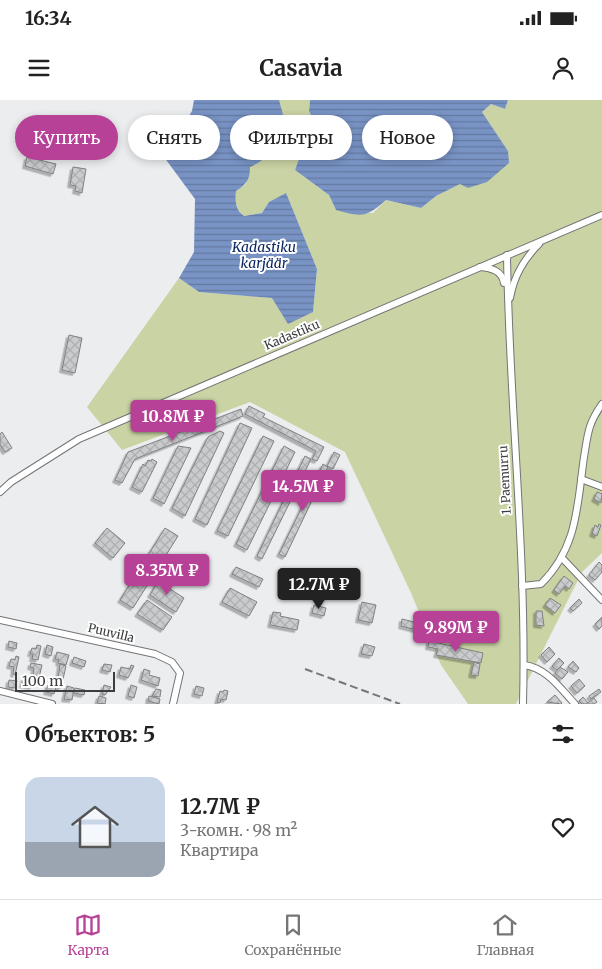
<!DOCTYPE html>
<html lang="ru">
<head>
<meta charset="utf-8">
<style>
  :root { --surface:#fff; --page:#f6f6f6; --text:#222; --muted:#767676; --line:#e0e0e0; --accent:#b84198 }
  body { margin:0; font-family:Merriweather,serif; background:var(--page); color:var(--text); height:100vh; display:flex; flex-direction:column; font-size:19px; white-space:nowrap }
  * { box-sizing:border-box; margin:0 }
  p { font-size:16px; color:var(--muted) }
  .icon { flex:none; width:28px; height:28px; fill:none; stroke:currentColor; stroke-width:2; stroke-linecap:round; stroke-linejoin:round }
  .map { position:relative; height:604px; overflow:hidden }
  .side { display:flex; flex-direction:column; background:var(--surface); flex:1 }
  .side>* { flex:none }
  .hud { position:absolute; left:15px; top:15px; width:572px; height:45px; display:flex; gap:10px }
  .scale { position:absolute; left:15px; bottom:12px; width:100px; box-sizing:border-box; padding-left:5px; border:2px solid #3c3d3e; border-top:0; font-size:14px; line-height:18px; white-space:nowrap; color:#3c3d3e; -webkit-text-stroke:4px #fff; paint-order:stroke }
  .price { position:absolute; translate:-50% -42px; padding:0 11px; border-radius:5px; background:var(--accent); color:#fff; font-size:16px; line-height:32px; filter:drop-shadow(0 1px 2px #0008) }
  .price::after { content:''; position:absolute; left:50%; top:30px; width:15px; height:11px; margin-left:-8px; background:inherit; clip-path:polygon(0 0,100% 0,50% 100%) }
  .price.on { background:#222; color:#fff }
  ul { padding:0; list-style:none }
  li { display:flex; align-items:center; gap:15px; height:125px; padding:0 25px }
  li+li { border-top:1px solid var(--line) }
  li span { display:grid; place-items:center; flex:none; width:140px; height:100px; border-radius:15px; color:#555 }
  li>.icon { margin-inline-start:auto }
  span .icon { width:60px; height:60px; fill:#fffc; stroke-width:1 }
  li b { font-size:21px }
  h2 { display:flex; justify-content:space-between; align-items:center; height:60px; padding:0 25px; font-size:21px }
  .tag { padding:0 18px; border-radius:22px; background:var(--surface); box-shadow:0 2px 8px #0003; font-size:18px; line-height:45px }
  .tag.on { background:var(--accent); color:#fff }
  .status { display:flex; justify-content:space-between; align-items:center; height:35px; padding:0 25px; background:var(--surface); direction:ltr }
  .status svg { height:14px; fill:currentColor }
  header { display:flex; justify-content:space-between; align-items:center; height:65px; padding:0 25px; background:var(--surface); font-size:22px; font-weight:700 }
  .dock { display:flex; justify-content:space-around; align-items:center; height:70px; border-top:1px solid var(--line); background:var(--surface); font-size:14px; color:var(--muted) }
  .dock a { display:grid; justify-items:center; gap:2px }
  .dock .on { color:var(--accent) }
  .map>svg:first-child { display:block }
  .green { fill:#cad3a4 }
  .water { fill:url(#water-rules) }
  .building { fill:url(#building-cross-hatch); stroke:#7f8182; filter:url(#shadow) }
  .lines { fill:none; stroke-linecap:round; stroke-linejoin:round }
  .street-casing { stroke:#737476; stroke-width:8 }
  .street { stroke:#fff; stroke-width:6 }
  .rail { stroke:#757677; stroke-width:2; stroke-dasharray:8 4; stroke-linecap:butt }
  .labels { text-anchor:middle; stroke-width:4; stroke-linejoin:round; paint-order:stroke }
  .street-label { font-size:12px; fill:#3c3d3e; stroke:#fff }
  .water-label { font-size:14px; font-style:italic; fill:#0a2762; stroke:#fff }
</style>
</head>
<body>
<div class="status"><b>16:34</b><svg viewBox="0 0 49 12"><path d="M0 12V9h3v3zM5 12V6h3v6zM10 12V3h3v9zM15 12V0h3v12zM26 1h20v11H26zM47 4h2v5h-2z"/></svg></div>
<header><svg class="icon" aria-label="menu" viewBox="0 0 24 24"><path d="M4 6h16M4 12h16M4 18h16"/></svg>Casavia<svg class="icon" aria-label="person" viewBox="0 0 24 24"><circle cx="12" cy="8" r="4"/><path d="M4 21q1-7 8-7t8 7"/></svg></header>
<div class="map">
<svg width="602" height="604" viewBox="0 0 602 604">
  <defs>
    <pattern id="water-rules" width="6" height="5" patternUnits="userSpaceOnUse" patternTransform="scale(1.25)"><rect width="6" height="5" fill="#7893c4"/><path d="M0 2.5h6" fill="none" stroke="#6479a1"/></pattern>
    <pattern id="building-cross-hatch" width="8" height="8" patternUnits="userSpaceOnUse" patternTransform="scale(1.25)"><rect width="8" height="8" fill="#cacbcd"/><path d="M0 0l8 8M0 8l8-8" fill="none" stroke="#aeafb1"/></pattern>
    <filter id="shadow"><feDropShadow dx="-2.5" dy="2.5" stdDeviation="0" flood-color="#0004"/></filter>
  </defs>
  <rect width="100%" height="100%" fill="#ecedef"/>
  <!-- green -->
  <path class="green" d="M279 0H310L309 11 313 19 295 70 329 95 336 110 373 113 386 100 421 108 436 96 460 84 508 51 482 12 491 4 505 9 508 0H602V453L582 472 516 604H468L441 565 411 493 345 352 250 302 122 350 87 307 179 178 199 192 272 198 313 212 317 169 286 94 269 102 262 113 244 116C235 109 235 100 236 91L246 84 250 66Z"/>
  <!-- water -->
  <g class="water">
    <path d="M194 0H279C281 8 285 19 285 27 285 44 264 61 250 67 250 79 247 84 236 91 235 100 235 110 244 116L262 113 269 102 286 93 317 169 313 212 288 224 272 198 199 192 179 178 194 152 195 99 164 57 192 11Z"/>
    <path d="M310 0H508L505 9 491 4 482 12 508 51 509 63 487 82 468 88 460 84 436 96 421 108 386 100C366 118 362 117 336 110L329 95 295 70 313 19 309 11Z"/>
  </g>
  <!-- building -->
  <g class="building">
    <polygon points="27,57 56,64 53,74 25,66"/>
    <polygon points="73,67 86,69 82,93 75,91 76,86 70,85"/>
    <polygon points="69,235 82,238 75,273 62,270"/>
    <polygon points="249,306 265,314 263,317 324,347 317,361 312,359 316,351 245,314"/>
    <polygon points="241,309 243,316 135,359 122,383 115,380 128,352"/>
    <polygon points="240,323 252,328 207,425 195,419"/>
    <polygon points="220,331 224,333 185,416 172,408 208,337"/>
    <polygon points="2,332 12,348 5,352 0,344 0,334"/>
    <polygon points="263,336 274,341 228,436 217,431"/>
    <polygon points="178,346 191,348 164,404 153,398"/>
    <polygon points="284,346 295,352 247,450 236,444"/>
    <polygon points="334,352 340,355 333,369 327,366"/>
    <polygon points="305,356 311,359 262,459 257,456"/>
    <polygon points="152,359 157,362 142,392 132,387 143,364 145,366 148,360 151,361"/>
    <polygon points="323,364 328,367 285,457 279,454"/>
    <polygon points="597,392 602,394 601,403 594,399"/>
    <polygon points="599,424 601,425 597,436 592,434 595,425 598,427"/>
    <polygon points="107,428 125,443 113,458 95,443"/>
    <polygon points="165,428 178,436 133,508 120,500"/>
    <polygon points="599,462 602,465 602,472 595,480 589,475"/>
    <polygon points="236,467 263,479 259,487 232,474"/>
    <polygon points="564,476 573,483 569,489 565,486 559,494 554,490"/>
    <polygon points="291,479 321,485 318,497 289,491"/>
    <polygon points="158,481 184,498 176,512 150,495"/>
    <polygon points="230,488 257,502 249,516 222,502"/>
    <polygon points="550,498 561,505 555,513 545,505"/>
    <polygon points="579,499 582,503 573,511 570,508"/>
    <polygon points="147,500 172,517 163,530 137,514"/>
    <polygon points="362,502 376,505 372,523 358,520"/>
    <polygon points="314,505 326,508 324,516 312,513"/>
    <polygon points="536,511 542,511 544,526 536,525"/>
    <polygon points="273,512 281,513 280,516 299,520 297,530 270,525"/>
    <polygon points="602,517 602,526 599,529 595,524"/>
    <polygon points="402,519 418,523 416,530 401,526"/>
    <polygon points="9,541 17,543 16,549 8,547"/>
    <polygon points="429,541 483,553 481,563 436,555 438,549 428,547"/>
    <polygon points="364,544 375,547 372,556 361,554"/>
    <polygon points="37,545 41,546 38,560 32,559 33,554 30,554 32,548 36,549"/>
    <polygon points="47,545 53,547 51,556 45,554"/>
    <polygon points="549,547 555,554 547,562 541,555"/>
    <polygon points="57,552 69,555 66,565 58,563 59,560 55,559"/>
    <polygon points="16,556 19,557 15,575 13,574 14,567 9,566 11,559 15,560"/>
    <polygon points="74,557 86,561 84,567 72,563"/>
    <polygon points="559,558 564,563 557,570 552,566"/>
    <polygon points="573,561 579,568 576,572 568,567"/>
    <polygon points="474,562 480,564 478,576 471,575"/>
    <polygon points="31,563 42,565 38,582 36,581 37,576 33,575 34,568 30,567"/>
    <polygon points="60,564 66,566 61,588 57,587"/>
    <polygon points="104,564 112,565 110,572 102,570"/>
    <polygon points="131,565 134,566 128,578 119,575 121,567 130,569"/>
    <polygon points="560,567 568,572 562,579 555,573"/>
    <polygon points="144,569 150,571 149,575 160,578 158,586 141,580"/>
    <polygon points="24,578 34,580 32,587 22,585"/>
    <polygon points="579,579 585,586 577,593 571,586"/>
    <polygon points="9,580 17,581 15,588 8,587"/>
    <polygon points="48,585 56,587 54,594 46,592"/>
    <polygon points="104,585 111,587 105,595 102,594"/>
    <polygon points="131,585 137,587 134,598 128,596"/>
    <polygon points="67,586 74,588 72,600 64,599"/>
    <polygon points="196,586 204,588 202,596 194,594"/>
    <polygon points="75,588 85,590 84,595 74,593"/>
    <polygon points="156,589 161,590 160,597 152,596"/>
    <polygon points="599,589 601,592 591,599 589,596"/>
    <polygon points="224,590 228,591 226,600 221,599 220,603 217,602 220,591 223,592"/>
    <polygon points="555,595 562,603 561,604 547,602"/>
    <polygon points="99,596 106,598 105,604 97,603"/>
    <polygon points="149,596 160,599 159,604 148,601"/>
    <polygon points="583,597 588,603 594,598 597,602 594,604 582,604 579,601"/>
  </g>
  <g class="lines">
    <defs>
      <g id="street">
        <path d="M507 155C509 305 527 454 523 604"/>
        <path d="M480 167C492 168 502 171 504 183"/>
        <path d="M510 198C514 176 523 160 539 144"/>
        <polyline points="581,379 602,387"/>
        <polyline points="0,392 11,382 79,339 602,115"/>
        <polyline points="563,459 602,500"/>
        <path d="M522 486 541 484C578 447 577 406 584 357 588 333 588 324 602 304"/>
        <polyline points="0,520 155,554 172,562 180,573 173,604"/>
        <path d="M524 565C547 568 560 588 575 604"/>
        <polyline points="0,591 52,604"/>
      </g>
    </defs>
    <!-- street casing -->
    <use href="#street" class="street-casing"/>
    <!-- street -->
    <use href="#street" class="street"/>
    <!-- rail -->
    <polyline class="rail" points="305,569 400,604"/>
  </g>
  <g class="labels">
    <!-- street labels -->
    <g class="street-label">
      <text transform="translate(292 235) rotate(-23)" y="4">Kadastiku</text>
      <text transform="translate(505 380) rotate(-93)" y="4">1. Paemurru</text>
      <text transform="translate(111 533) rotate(13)" y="4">Puuvilla</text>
    </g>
    <!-- water labels -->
    <g class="water-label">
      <text x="264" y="152">Kadastiku<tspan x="264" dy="16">karjäär</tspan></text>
    </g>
  </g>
</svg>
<div class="scale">100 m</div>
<b class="price" style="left:173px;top:342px">10.8M ₽</b>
<b class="price" style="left:303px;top:412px">14.5M ₽</b>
<b class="price" style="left:167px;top:496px">8.35M ₽</b>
<b class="price on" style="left:319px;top:510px">12.7M ₽</b>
<b class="price" style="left:456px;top:553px">9.89M ₽</b>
<div class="hud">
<a class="tag on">Купить</a>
<a class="tag">Снять</a>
<a class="tag">Фильтры</a>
<a class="tag">Новое</a>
</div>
</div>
<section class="side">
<h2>Объектов: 5<svg class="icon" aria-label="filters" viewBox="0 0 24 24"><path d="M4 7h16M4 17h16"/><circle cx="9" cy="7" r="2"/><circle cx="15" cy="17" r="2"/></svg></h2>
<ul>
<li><span style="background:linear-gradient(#c9d6e8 65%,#9aa5b1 0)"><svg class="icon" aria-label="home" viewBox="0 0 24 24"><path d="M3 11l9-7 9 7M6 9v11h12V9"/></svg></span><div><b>12.7M ₽</b><p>3-комн. · 98 m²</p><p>Квартира</p></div><svg class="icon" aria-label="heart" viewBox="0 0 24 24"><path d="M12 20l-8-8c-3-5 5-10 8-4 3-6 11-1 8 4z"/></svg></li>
</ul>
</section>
<nav class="dock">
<a class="on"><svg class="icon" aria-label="map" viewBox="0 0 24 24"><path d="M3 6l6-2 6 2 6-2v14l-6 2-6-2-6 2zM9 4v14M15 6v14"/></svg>Карта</a>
<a><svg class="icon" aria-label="saved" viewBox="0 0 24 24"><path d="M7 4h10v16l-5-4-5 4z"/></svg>Сохранённые</a>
<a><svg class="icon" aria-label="home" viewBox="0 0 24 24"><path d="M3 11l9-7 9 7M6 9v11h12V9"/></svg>Главная</a>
</nav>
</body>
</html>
